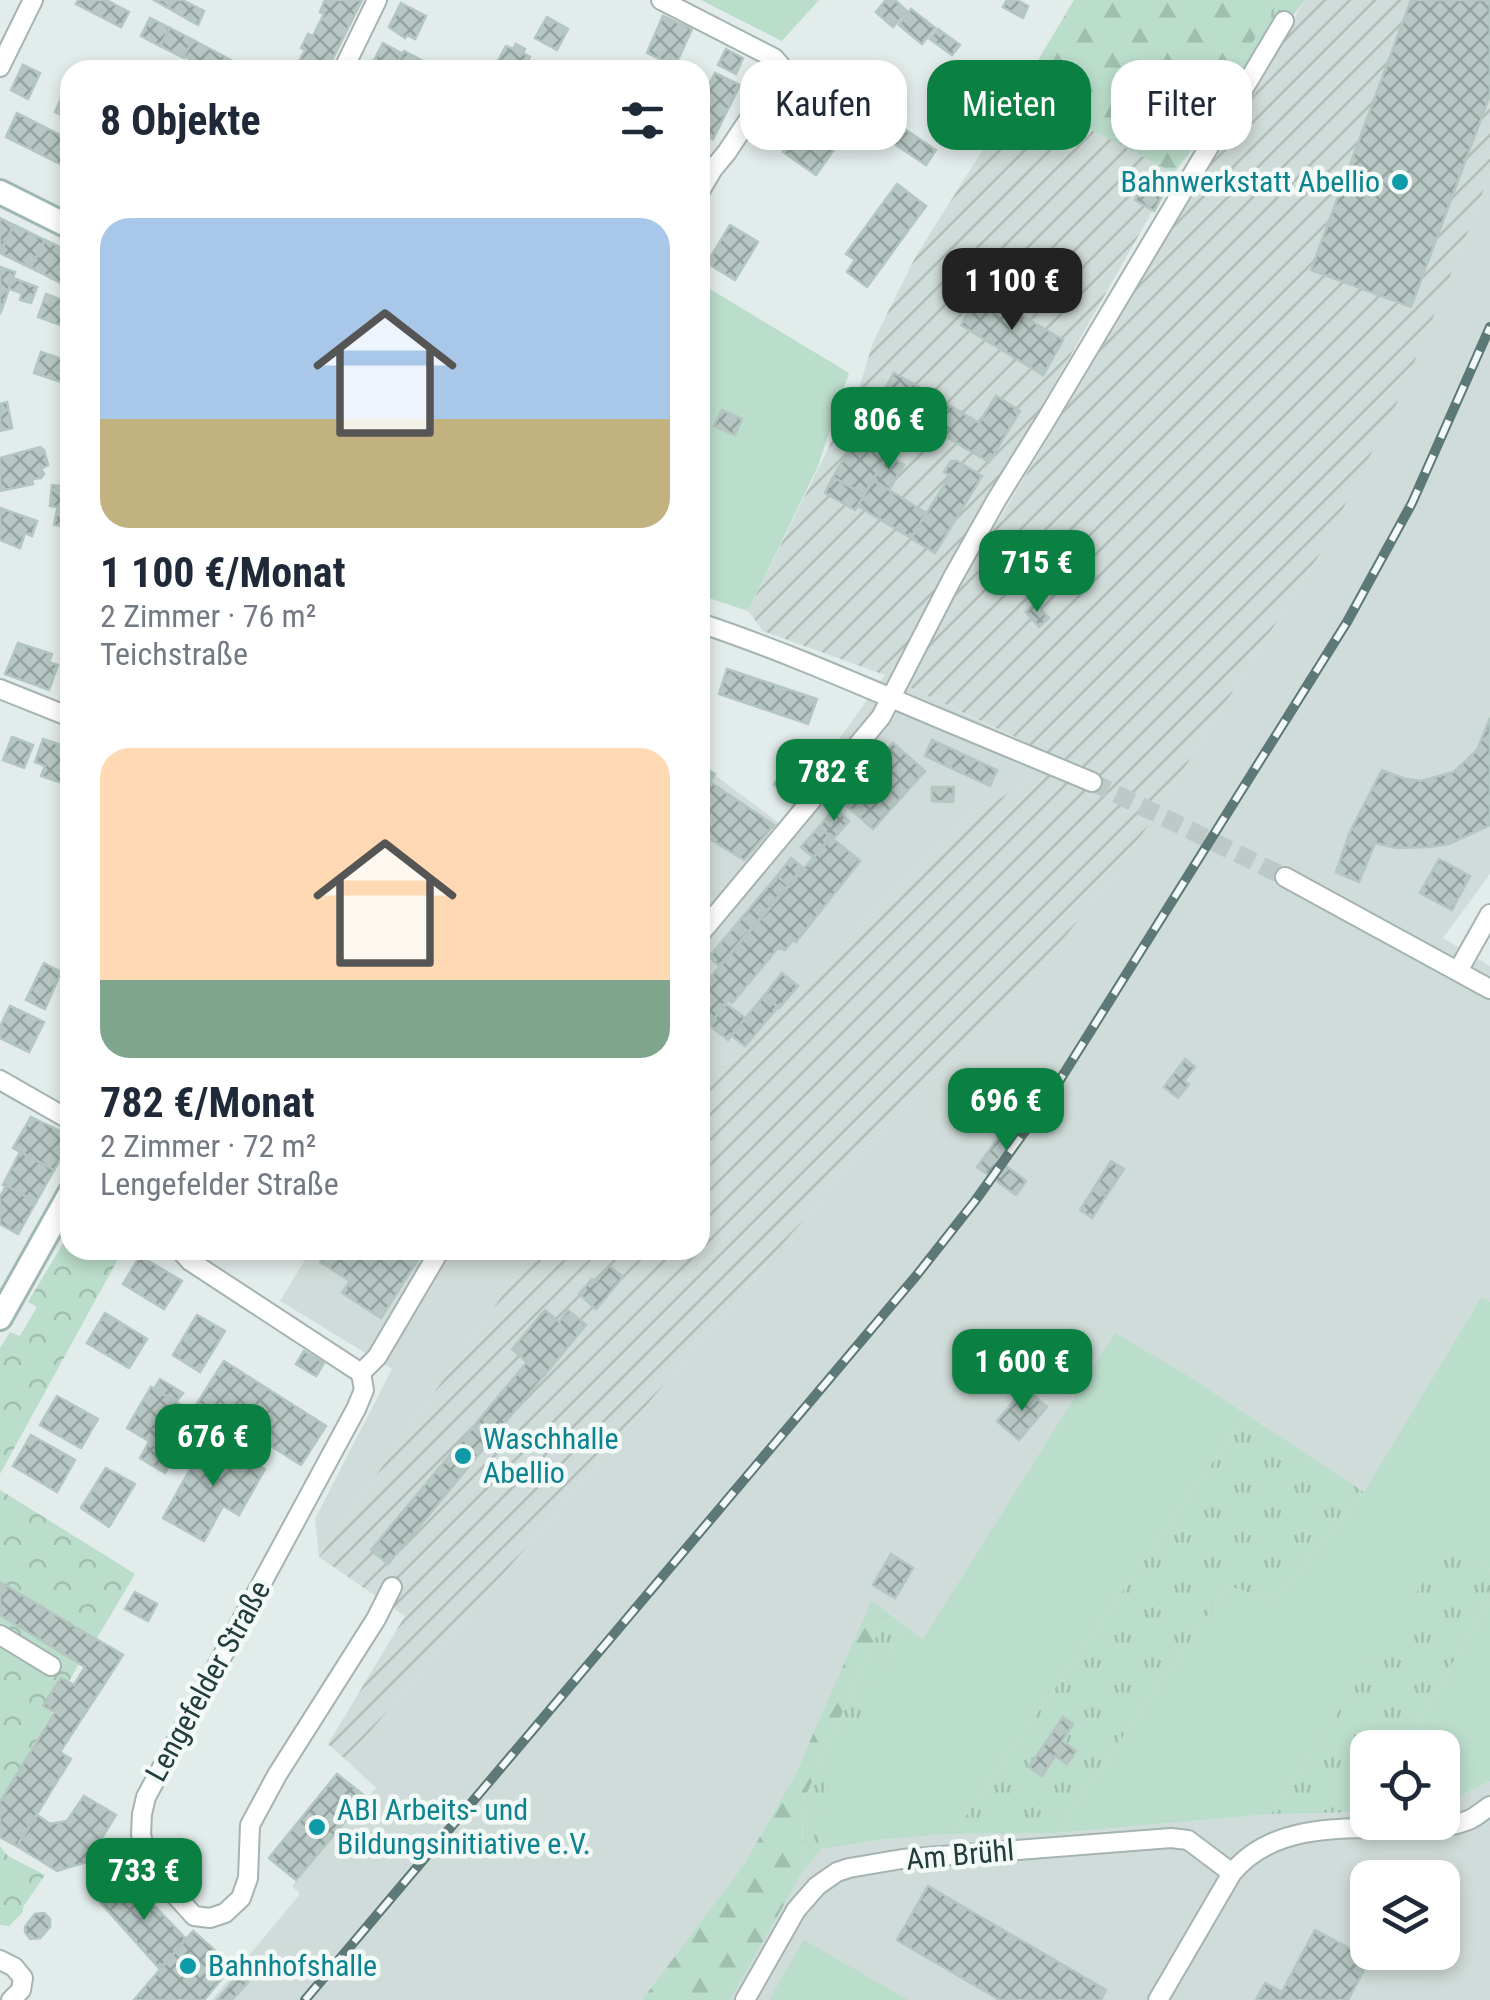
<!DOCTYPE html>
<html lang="de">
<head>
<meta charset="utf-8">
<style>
  :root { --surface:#fff; --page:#f2f2f3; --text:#1f2937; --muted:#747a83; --accent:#0b8043 }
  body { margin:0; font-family:"Roboto Condensed",sans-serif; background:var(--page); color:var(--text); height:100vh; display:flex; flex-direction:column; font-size:38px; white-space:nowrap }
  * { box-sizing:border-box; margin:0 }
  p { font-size:32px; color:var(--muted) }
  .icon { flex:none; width:55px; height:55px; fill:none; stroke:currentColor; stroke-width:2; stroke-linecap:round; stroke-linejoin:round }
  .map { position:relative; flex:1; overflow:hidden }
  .drawer { position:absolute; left:60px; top:60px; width:650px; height:1200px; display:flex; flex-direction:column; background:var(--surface); border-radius:30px; box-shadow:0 5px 15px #0003 }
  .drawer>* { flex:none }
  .guide { position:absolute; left:740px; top:60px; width:600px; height:90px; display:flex; gap:20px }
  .tools { position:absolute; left:1350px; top:1730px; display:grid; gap:20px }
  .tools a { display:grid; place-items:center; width:110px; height:110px; border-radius:20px; background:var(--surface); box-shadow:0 5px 15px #0003; font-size:50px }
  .price { position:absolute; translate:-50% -85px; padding:0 22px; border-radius:20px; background:var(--accent); color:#fff; font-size:32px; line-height:65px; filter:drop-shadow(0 2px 5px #0008) }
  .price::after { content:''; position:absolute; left:50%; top:60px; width:30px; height:22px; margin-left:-15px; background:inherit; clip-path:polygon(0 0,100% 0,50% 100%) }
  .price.current { background:#222; color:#fff }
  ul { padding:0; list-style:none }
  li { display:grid; align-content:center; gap:20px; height:530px; padding:0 40px }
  li span { display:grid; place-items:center; height:310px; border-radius:30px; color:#555 }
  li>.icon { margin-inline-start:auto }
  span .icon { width:180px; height:180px; fill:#fffc; stroke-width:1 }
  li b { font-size:42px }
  h2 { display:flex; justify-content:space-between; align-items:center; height:120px; padding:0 40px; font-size:42px }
  .pill { padding:0 35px; border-radius:30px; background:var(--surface); box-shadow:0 5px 15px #0003; font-size:35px; line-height:90px }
  .pill.current { background:var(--accent); color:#fff }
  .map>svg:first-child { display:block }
  .built { fill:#d0dcd9; fill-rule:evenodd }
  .industrial { fill:url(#industrial-furrows) }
  .grass { fill:url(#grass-tufts) }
  .forest { fill:url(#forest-firs) }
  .park { fill:url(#park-crowns) }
  .garden { fill:#bbddcb }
  .building { fill:url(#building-cross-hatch); stroke:#b4c6c2; stroke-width:2.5 }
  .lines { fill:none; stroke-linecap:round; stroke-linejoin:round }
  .street-tunnel { stroke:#bcc9c7; stroke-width:18; stroke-dasharray:18 9; stroke-linecap:butt }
  .street-casing { stroke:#a5b4b2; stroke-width:22 }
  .secondary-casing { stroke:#a0b8b4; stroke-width:28 }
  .street { stroke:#fff; stroke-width:18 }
  .secondary { stroke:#fff; stroke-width:22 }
  .rail-casing { stroke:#5d7977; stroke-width:10 }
  .rail { stroke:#f3f9f7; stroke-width:6; stroke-dasharray:19; stroke-linecap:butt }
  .culture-dot { fill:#0f9aa8; stroke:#f3f9f7; stroke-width:4 }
  .labels { text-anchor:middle; stroke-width:9; stroke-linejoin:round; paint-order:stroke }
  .culture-label { font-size:30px; fill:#0d838f; stroke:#f3f9f7; text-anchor:start }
  .street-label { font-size:30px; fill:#223d3b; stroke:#f3f9f7 }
</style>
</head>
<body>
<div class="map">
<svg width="1490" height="2000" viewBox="0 0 1490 2000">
  <defs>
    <pattern id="industrial-furrows" width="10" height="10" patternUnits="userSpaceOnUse" patternTransform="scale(2.5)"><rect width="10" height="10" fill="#d0dcd9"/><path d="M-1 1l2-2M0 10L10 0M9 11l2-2" fill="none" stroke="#b2bebb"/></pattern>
    <pattern id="grass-tufts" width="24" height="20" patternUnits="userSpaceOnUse" patternTransform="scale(2.5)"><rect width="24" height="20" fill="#bbddcb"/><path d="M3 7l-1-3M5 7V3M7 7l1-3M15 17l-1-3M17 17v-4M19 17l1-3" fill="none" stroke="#a0bfaf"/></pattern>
    <pattern id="forest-firs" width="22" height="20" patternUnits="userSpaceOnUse" patternTransform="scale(2.5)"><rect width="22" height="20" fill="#bbddcb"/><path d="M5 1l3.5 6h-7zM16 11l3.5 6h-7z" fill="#a0bfaf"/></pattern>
    <pattern id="park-crowns" width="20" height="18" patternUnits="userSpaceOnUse" patternTransform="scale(2.5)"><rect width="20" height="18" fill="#bbddcb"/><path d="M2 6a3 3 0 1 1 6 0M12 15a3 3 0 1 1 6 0" fill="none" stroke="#a0bfaf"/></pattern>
    <pattern id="building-cross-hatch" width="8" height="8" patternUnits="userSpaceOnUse" patternTransform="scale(2.5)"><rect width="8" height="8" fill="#b7c7c3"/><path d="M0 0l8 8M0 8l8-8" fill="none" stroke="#94a3a0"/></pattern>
  </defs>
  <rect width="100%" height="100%" fill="#e2ecea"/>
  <!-- built -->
  <g class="built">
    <polygon points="1490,173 1490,874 1443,938 1490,966 1490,1302 1480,1298 1364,1492 1192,1378 1115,1334 923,1639 873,1601 796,1773 745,1863 642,2000 212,2000 300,1894 292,1886 376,1788 346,1760 861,1152 1037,972 1124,863 1321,552 1461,250"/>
    <polygon points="892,670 904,675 907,686 1042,751 1026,783 955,825 745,1052 700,1077 700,764 779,823 885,675"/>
    <polygon points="311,1250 534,1250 319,1557 315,1519 392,1369 280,1301"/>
    <path d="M1490 1781V2000H730L802 1873 821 1849 888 1839 953 1834 1056 1833 1271 1814 1367 1812 1368 1822H1442L1443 1804ZM1368 1878H1442V1952H1368Z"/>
  </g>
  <!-- industrial -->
  <g class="industrial">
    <polygon points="1305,0 1490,0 1490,173 1461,250 1400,397 1321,552 1124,863 1037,972 861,1152 346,1760 328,1744 405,1616 319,1557 534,1250 700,1250 700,1077 745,1052 955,825 1026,783 1042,750 907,686 955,593 1084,378"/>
    <polygon points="1019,92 1174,173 892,670 885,675 763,631 748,611 861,382 873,342 916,256"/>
  </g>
  <!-- grass -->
  <g class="grass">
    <polygon points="1278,0 1305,0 1174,173"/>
    <polygon points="1246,1414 1364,1492 1274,1601 1228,1586 1056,1833 953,1834"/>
    <polygon points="1447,1545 1490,1569 1490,1599 1404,1747 1368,1748 1366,1812 1271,1814"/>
    <polygon points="887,1612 903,1624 819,1809 821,1849 802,1873 803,1802"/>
  </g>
  <!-- forest -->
  <g class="forest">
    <polygon points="1074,0 1278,0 1174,173 1019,92"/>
    <polygon points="872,1600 887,1612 803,1802 802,1873 730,2000 642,2000 745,1863 796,1773"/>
  </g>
  <!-- park -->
  <g class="park">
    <polygon points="70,1232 70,1250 123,1250 0,1474 0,1348 10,1332 20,1336 37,1307 28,1302"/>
    <polygon points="0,1490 135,1574 97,1638 0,1581"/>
    <polygon points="0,1616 79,1664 69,1681 61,1677 43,1705 53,1712 0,1801"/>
    <polygon points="0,1846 8,1856 45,1875 23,1907 23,1912 9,1926 0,1925"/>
  </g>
  <!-- garden -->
  <g class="garden">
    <polygon points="701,0 819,0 782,41"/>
    <polygon points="700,283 849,373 818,466 748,611 700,595"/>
    <polygon points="1481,1297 1490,1302 1490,1569 1447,1546 1271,1814 1056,1833 1228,1586 1274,1601 1364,1492"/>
    <polygon points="1115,1333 1192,1378 1246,1414 953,1834 888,1839 821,1849 818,1809 903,1624 923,1639"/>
    <polygon points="1490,1599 1490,1781 1443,1804 1442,1748 1404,1747"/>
    <polygon points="804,1940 908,2000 769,2000"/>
  </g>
  <!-- building -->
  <g class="building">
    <polygon points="78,0 106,0 129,12 121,27 76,4"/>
    <polygon points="154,0 182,0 204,11 198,25"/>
    <polygon points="325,0 362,0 327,70 313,70 298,63 305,50 301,48 308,34 313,36 324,14 320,12"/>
    <polygon points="886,0 895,0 907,11 893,27 876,12"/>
    <polygon points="1007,0 1017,0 1028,6 1023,18 1003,7"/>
    <polygon points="1411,0 1490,0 1490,95 1411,307 1311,270"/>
    <polygon points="401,3 426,16 415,39 407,35 405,38 389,27"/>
    <polygon points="911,9 935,28 922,44 899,25"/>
    <polygon points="663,16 692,29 675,66 647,53"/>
    <polygon points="547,17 568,29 557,50 535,38"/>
    <polygon points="150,18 170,28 160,46 141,36"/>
    <polygon points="170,28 193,40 184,58 160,46"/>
    <polygon points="938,29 960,45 952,55 930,39"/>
    <polygon points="193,40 250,70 210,70 184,56"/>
    <polygon points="383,43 403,54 395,70 369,70"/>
    <polygon points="516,44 525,49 523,53 530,57 523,70 502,70 495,66 506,46 513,49"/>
    <polygon points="726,49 743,58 736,74 718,65"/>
    <polygon points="404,51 437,68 436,70 414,70 398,62"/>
    <polygon points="23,65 40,73 28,99 11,90"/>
    <polygon points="815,69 825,78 796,118 780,107 803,74"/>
    <polygon points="715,73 740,85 713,139 700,133 700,102"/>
    <polygon points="840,86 936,150 926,165 830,101"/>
    <polygon points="65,91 70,94 70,120 55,112"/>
    <polygon points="17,113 70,140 70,169 6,137"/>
    <polygon points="803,122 837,145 816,175 783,152"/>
    <polygon points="897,184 926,206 867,287 847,272 855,260 846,254"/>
    <polygon points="1143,185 1162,196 1154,211 1135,200"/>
    <polygon points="0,218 14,225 0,253"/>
    <polygon points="14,225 45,240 31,268 0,253"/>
    <polygon points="730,225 758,242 735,280 707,263"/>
    <polygon points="45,240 70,252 70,264 61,283 31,268"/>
    <polygon points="0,267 15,272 0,314"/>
    <polygon points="13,278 37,287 31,303 20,300 22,293 9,289"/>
    <polygon points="981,291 1063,340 1043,375 961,325"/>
    <polygon points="46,294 70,303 70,318 67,317 63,326 38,317"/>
    <polygon points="41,352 70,362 70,385 34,373"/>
    <polygon points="894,373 926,391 864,495 833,477"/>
    <polygon points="926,391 979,423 996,396 1020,411 989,462 911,416"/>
    <polygon points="7,402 12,428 0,431 0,404"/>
    <polygon points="722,410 742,419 735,435 714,426"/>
    <polygon points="40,447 44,450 48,465 41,469 44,474 41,478 32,479 33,484 0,491 0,458"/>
    <polygon points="888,455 904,465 889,490 873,480"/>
    <polygon points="951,461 957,461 982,476 935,553 911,538 950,476 944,472"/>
    <polygon points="833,477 864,495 855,510 825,493"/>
    <polygon points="873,480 926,513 911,538 858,506"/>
    <polygon points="52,485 70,487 69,508 50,506"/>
    <polygon points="58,506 70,508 70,527 54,525"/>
    <polygon points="0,508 37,521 32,536 25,533 20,548 0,540"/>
    <polygon points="1035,603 1049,618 1039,627 1026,612"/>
    <polygon points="18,643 52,654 49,662 58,665 49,690 5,674"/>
    <polygon points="727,669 817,699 808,724 719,694"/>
    <polygon points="1490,718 1490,825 1449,844 1429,847 1396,848 1375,843 1359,882 1336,872 1350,832 1382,770 1405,779 1421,781 1454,772 1477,750"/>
    <polygon points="12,737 33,745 24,768 3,760"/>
    <polygon points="43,739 70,748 70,761 62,783 41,776 45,766 35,762"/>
    <polygon points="932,740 997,770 990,786 925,756"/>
    <polygon points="893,743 925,771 873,829 841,801"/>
    <polygon points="804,749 824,765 794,801 774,784"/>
    <polygon points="703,766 715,774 710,782 774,825 744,860 700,833 700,771"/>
    <polygon points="932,787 954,787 953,802 932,801"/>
    <polygon points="835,808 849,821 833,839 819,827"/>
    <polygon points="819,827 831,837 813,857 801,847"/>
    <polygon points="831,837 860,861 796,942 793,940 785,950 778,948 732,1003 727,1000 700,1040 700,983 703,986"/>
    <polygon points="791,858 803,868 788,885 777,876"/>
    <polygon points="1439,859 1470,876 1452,910 1420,893"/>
    <polygon points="777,876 788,885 719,966 709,957"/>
    <polygon points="44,963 61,972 45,1009 26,1000"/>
    <polygon points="782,973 798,986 779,1008 764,996"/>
    <polygon points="764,996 778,1007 745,1046 731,1035"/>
    <polygon points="726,1004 745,1018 728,1040 709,1025"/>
    <polygon points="10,1006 44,1022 29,1052 0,1038 0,1027"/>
    <polygon points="1185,1059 1195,1067 1184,1081 1189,1084 1178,1098 1164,1087"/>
    <polygon points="1024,1102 1035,1109 998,1160 1026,1181 1016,1195 977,1167"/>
    <polygon points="31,1117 66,1134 69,1144 54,1170 13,1148"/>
    <polygon points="20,1152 54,1170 36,1202 3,1185"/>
    <polygon points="1111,1161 1124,1169 1106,1196 1094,1188"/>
    <polygon points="6,1186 36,1202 18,1234 0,1224 0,1197"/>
    <polygon points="1094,1188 1106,1196 1092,1218 1080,1210"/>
    <polygon points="327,1250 424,1250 381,1318 342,1293 350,1281 320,1262"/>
    <polygon points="140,1256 182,1281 164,1309 123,1284"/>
    <polygon points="609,1266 623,1277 596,1309 579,1294 592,1279 596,1282"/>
    <polygon points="545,1310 559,1322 568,1310 586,1325 388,1564 371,1550 527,1362 512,1349"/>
    <polygon points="105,1313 147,1339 129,1368 87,1343"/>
    <polygon points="197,1315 225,1331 200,1372 173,1355"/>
    <polygon points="304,1351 324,1363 316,1376 296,1364"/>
    <polygon points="224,1361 326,1426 301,1465 224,1416 219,1424 212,1419 207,1427 189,1416"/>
    <polygon points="160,1379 183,1393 176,1402 154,1389"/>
    <polygon points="151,1387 179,1404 154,1444 127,1428"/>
    <polygon points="1025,1388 1047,1407 1019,1440 997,1421"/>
    <polygon points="57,1396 98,1419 81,1448 40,1425"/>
    <polygon points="31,1435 75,1460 57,1492 13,1466"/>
    <polygon points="208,1437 265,1469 239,1515 223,1506 204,1541 163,1518"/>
    <polygon points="149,1442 174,1458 165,1473 140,1458"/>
    <polygon points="106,1468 135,1484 109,1527 81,1508"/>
    <polygon points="891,1554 913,1568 895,1598 873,1585"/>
    <polygon points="0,1582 123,1655 60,1752 71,1759 17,1846 0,1837 0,1802 55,1712 43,1706 61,1678 74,1685 85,1667 0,1615"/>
    <polygon points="135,1592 157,1604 148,1621 125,1609"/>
    <polygon points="1063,1717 1073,1724 1062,1741 1076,1751 1067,1764 1055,1756 1042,1776 1029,1767"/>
    <polygon points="337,1774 366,1797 296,1880 269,1858"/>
    <polygon points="84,1796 116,1815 87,1862 57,1871 17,1846 37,1815 50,1824 67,1821"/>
    <polygon points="128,1878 186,1939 160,1969 101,1903"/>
    <polygon points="928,1886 1106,1990 1101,2000 1000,2000 897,1940"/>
    <polygon points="44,1913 50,1919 50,1927 40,1938 30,1939 25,1932 25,1927 35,1914"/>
    <polygon points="1315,1930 1370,1959 1348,2000 1256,2000 1265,1983 1282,1992"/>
    <polygon points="193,1931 219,1954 211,1963 225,1975 204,2000 134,2000"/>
    <polygon points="240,1973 249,1981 232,2000 217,2000"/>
  </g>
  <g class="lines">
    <!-- street-tunnel -->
    <polyline class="street-tunnel" points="1092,782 1285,877"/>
    <defs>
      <g id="street">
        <polyline points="661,0 774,58 781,66 777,77 727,152 713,169 700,191"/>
        <polyline points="0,67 33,0"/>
        <polyline points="343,70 377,0"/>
        <path d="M700 623C781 650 858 684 936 717 988 739 1040 760 1092 782"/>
        <polyline points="0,689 70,717"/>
        <polyline points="1285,877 1490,989"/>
        <polyline points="700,934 881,717 952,579 997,499 1046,420 1284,21"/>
        <polyline points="1458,971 1490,914"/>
        <polyline points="0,1080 70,1120"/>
        <polyline points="180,1250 190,1261 361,1373"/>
        <polyline points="361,1373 364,1390 356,1409 146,1797 142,1814 141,1834 145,1853 152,1869 194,1916 210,1918 225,1913 241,1898 248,1878 250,1825 277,1775 376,1619 392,1587"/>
        <polyline points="361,1373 377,1357 440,1250"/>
        <polyline points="0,1635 51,1666"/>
        <polyline points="0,1960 14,1967 23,1978 21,1990 11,2000"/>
        <polyline points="745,2000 796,1910 817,1886 837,1872 849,1868 902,1859 1171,1838 1188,1840 1232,1873"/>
        <path d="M1158 2000 1232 1873C1272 1824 1342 1828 1401 1828 1424 1828 1449 1829 1471 1819 1477 1816 1484 1810 1490 1806"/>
      </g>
      <g id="secondary">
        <polyline points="0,192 70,227"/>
        <polyline points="0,1318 70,1193"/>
      </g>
    </defs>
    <!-- street casing -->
    <use href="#street" class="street-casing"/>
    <!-- secondary casing -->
    <use href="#secondary" class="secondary-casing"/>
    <!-- street -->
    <use href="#street" class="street"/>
    <!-- secondary -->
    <use href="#secondary" class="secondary"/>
    <defs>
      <polyline id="rail" points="305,2000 916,1276 975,1201 1048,1099 1347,622 1412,503 1490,327"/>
    </defs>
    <!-- rail casing -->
    <use href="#rail" class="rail-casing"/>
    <!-- rail -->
    <use href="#rail" class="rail"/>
  </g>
  <!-- markers -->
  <g class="culture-dot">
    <circle cx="1400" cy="182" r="10"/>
    <circle cx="463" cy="1456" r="10"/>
    <circle cx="317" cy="1827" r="10"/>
    <circle cx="188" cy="1966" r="10"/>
  </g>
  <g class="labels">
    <!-- culture labels -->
    <g class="culture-label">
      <text x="1380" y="192" text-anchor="end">Bahnwerkstatt Abellio</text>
      <text x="483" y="1449">Waschhalle<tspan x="483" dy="34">Abellio</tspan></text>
      <text x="337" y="1820">ABI Arbeits- und<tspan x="337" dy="34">Bildungsinitiative e.V.</tspan></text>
      <text x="208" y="1976">Bahnhofshalle</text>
    </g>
    <!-- street labels -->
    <g class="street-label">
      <text transform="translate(208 1681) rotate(-61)" y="10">Lengefelder Straße</text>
      <text transform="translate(960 1855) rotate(-5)" y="10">Am Brühl</text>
    </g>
  </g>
</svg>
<div class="tools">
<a><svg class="icon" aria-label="locate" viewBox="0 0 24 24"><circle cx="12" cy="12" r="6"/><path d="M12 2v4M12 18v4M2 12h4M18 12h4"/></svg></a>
<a><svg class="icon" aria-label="layers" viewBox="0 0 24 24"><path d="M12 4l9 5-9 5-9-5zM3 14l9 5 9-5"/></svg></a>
</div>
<b class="price current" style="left:1012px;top:333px">1 100 €</b>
<b class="price" style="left:889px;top:472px">806 €</b>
<b class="price" style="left:1037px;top:615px">715 €</b>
<b class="price" style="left:834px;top:824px">782 €</b>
<b class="price" style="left:1006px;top:1153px">696 €</b>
<b class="price" style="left:1022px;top:1414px">1 600 €</b>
<b class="price" style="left:213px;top:1489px">676 €</b>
<b class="price" style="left:144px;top:1923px">733 €</b>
<div class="guide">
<a class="pill">Kaufen</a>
<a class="pill current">Mieten</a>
<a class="pill">Filter</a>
</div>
<section class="drawer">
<h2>8 Objekte<svg class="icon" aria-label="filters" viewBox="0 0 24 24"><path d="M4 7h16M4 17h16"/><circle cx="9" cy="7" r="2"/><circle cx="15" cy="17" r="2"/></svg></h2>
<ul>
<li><span style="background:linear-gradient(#a9c7e8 65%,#c2b280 0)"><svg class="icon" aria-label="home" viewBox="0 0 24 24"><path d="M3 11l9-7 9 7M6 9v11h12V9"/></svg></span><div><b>1 100 €/Monat</b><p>2 Zimmer · 76 m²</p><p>Teichstraße</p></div></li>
<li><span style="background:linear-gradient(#ffd9b3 75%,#7fa58c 0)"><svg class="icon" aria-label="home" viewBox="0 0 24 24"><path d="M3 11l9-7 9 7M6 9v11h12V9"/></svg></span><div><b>782 €/Monat</b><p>2 Zimmer · 72 m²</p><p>Lengefelder Straße</p></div></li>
</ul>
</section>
</div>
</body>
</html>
